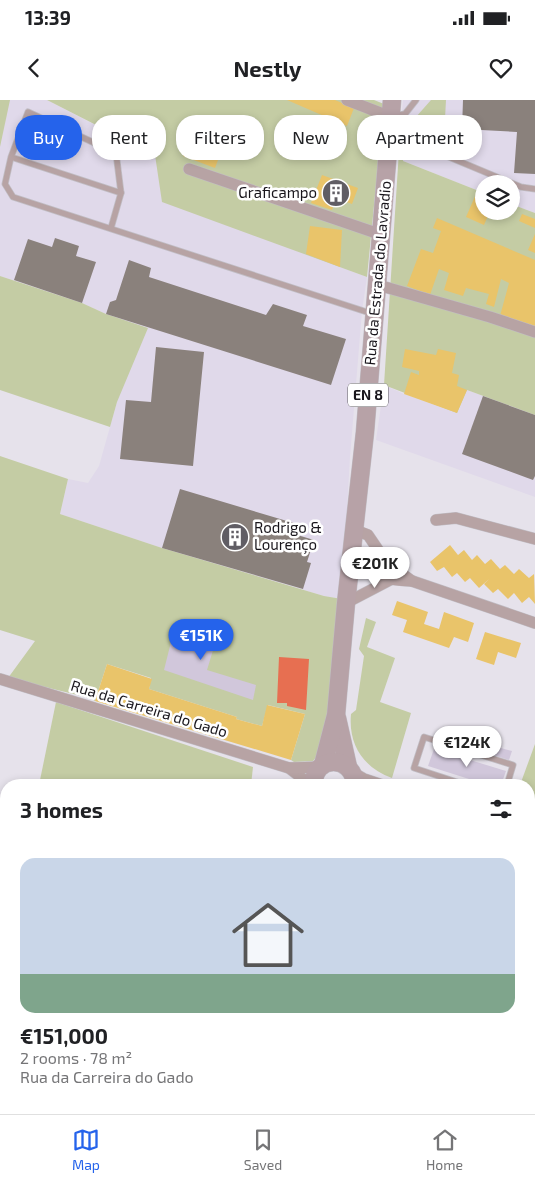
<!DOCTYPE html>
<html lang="en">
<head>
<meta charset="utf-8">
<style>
  :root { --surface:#fff; --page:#f2f2f2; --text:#202124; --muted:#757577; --line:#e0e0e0; --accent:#2563eb }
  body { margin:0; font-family:"Exo 2",sans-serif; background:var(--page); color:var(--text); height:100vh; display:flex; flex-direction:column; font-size:19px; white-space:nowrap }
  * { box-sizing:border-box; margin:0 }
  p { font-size:16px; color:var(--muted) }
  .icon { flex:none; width:28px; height:28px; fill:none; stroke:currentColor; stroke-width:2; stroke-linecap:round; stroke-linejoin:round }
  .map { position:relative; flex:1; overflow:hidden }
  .details { position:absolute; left:0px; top:679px; width:535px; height:336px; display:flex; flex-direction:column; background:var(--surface); border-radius:20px 20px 0 0; box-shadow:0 2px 8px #0003 }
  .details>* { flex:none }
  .banner { position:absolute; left:15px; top:15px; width:505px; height:45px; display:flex; gap:10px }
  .fabs { position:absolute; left:475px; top:75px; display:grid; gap:10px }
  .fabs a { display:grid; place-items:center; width:45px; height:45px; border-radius:50%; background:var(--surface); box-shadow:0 2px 8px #0003; font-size:25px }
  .price { position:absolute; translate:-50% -42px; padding:0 11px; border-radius:18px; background:#fff; color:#222; font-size:16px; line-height:32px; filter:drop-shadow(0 1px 2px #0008) }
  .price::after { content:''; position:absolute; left:50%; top:30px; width:15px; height:11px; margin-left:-8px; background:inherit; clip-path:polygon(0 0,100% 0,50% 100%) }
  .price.on { background:var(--accent); color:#fff }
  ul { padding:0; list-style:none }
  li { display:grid; align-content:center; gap:10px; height:265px; padding:0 20px }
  li span { display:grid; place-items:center; height:155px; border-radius:15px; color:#555 }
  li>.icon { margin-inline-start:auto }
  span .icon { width:90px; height:90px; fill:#fffc; stroke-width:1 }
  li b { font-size:21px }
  h2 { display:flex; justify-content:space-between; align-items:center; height:60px; padding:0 20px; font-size:21px }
  .chip { padding:0 18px; border-radius:20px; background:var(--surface); box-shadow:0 2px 8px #0003; font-size:18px; line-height:45px }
  .chip.on { background:var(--accent); color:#fff }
  .status { display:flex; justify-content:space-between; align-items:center; height:35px; padding:0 25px; background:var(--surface); direction:ltr }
  .status svg { height:14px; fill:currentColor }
  header { display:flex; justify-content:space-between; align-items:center; height:65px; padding:0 20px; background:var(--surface); font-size:22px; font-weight:700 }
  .dock { display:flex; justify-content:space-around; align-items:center; height:70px; border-top:1px solid var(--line); background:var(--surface); font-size:14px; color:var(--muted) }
  .dock a { display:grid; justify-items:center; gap:2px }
  .dock .on { color:var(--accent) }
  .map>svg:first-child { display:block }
  .built { fill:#e0d9ea }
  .green { fill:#c4cca4 }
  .homes { fill:#e9c46a }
  .shops { fill:#e76f51 }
  .industry { fill:#8a817c }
  .building { fill:#d1c7db }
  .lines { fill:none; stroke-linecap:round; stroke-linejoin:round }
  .service-casing { stroke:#c1bec5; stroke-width:7 }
  .minor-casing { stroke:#c1bec5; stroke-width:12 }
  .primary-casing { stroke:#c1bec5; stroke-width:19 }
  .service { stroke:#b7a3a4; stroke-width:5.5 }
  .minor { stroke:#b7a3a4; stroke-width:11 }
  .primary { stroke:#b7a2a7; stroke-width:18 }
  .labels { text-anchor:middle; stroke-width:5; stroke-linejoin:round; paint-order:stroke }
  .shield { fill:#fff; stroke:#5d5b5f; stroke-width:1 }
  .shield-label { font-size:14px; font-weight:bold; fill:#18151b }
  .poi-label { font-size:15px; fill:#18151b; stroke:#fff; text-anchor:end }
  .street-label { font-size:15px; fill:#18151b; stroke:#fff }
</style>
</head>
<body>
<div class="status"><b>13:39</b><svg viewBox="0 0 49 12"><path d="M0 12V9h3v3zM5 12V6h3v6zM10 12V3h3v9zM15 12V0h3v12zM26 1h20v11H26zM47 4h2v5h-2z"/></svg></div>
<header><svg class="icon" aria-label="back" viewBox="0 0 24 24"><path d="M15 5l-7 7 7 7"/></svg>Nestly<svg class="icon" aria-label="heart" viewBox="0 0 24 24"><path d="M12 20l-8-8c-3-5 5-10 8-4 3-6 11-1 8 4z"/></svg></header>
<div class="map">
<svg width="535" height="1014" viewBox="0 0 535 1014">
  <rect width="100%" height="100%" fill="#e6e2eb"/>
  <!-- built -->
  <g class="built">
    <polygon points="0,0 47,0 155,56 340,167 367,177 362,211 350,357 342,499 324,496 162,448 60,414 68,379 88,383 99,366 117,302 106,214 82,203 0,176"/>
    <polygon points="403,0 535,0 535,113 511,104 511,84 484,84 484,93 398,59"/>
    <polygon points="384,285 404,294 457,313 467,290 535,315 535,397 376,340"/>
    <polygon points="529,745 535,748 535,928 529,926"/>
  </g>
  <!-- green -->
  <g class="green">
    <polygon points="0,0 10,0 0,47"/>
    <polygon points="47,0 374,0 384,4 367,177 162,102 155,55"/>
    <polygon points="431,0 446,0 444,38 405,37 403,61 484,93 484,111 511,111 511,104 535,113 535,315 467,290 457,313 384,285 400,35"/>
    <polygon points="0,176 82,203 106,214 148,228 117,302 110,327 0,290"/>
    <polygon points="0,356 68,379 60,414 162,448 324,496 342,499 334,589 318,655 313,661 294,662 291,660 305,614 268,605 262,626 236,619 237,617 149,589 151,578 107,564 95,601 90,598 8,578 35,541 0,530"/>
    <path d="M366 518 376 522 367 547 395 558 380 602 411 613 392 678C364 668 348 645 351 614L356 610 364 556 359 549Z"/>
    <polygon points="56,602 253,667 251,685 39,685"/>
    <polygon points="535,644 535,725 529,723 529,685 520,685"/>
    <polygon points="529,926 535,928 535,1014 511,1014 511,1009 529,1009"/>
  </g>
  <!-- homes -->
  <g class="homes">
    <polygon points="287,0 335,0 354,8 347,26"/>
    <polygon points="195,24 227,36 215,68 183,56"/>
    <polygon points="322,75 358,88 352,104 336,98 332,110 311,103"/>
    <polygon points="476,94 484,97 484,111 490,111 484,125 466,117"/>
    <polygon points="522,114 535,119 535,128 519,121"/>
    <polygon points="437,118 535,160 535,228 500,216 509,183 501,179 494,207 486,204 489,194 466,188 463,196 444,190 449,173 439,169 430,195 407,186 421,149 433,153 441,131 433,128"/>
    <polygon points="310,126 342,130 340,167 306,154"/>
    <polygon points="535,134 535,153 528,150"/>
    <polygon points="405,249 436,255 438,249 456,253 452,273 459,275 457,286 467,290 457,313 404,294 411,272 419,275 419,271 402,267"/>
    <polygon points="450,445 458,455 464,450 472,460 477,455 485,464 491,459 500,469 505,465 514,474 519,469 529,478 534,474 535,504 529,497 522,503 514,493 508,499 498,489 493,493 484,484 489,479 479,488 470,478 465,482 457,473 452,477 444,467 437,471 430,462"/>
    <polygon points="397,501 428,512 424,524 439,529 444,512 474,523 468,542 454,537 449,548 403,532 407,520 392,515"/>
    <polygon points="485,532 521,543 516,558 498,552 494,565 476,559"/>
    <polygon points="107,564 152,579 149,589 237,617 236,619 262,626 267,605 305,614 291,660 95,601"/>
    <polygon points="242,1009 264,1009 263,1014 241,1014"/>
  </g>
  <!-- shops -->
  <g class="shops">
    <polygon points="279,557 309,559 306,610 287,606 287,603 277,603"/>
    <polygon points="529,781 535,782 535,803 529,802"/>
    <polygon points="386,1009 421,1009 455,1014 385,1014"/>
  </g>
  <!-- industry -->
  <g class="industry">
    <polygon points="463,0 535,0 535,74 514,73 517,32 462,29"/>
    <polygon points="55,138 79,146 76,156 96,162 82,203 14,180 28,139 52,147"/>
    <polygon points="129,160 151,168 149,177 266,215 273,204 307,215 303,226 346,239 331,285 106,214 110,202 116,200"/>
    <polygon points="156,247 204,252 193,366 120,359 126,300 151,302"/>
    <polygon points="483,296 535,315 535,376 533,380 462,354"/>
    <polygon points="180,389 297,424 294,434 314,440 307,462 311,463 303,489 162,448"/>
    <polygon points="219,1009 235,1009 233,1014 218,1014"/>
    <polygon points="471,1009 511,1009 511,1014 470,1014"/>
  </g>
  <!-- building -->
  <g class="building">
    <polygon points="176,522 218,534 207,570 256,585 253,600 164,570"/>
    <polygon points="482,643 512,651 509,660 480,651"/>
    <polygon points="434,649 506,671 501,685 488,685 428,666"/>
  </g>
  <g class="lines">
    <defs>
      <g id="service">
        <polyline points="393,16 405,14 416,0"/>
        <polyline points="437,52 521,87 535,89"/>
        <polyline points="11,57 121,93 116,53 28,12 11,57 5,84 13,97 373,214"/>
        <polyline points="111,128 121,93"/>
        <polyline points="466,685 414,668 424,637 513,665 507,685"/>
        <polyline points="529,750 535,752"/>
        <polyline points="529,858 532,840 535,841"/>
        <polyline points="529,907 535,908"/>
        <polyline points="458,1014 458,1009"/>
      </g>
      <g id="minor">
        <polyline points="347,0 391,17"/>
        <polyline points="189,69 382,135"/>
        <polyline points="378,185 490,217 535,232"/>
        <polyline points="436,420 456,418 535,439"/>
        <polyline points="355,430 368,435 387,463"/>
        <polyline points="351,461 369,459 387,463 412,481 535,523"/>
        <path d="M351 461C371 477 387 480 412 481"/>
        <polyline points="346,503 390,480"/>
        <polyline points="0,579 289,668 311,685"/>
        <polyline points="289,668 320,667"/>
        <polyline points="352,672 364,679 382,685"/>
        <polyline points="529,734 535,736"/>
      </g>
      <g id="primary">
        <polyline points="337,618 348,667"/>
        <polyline points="323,665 336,615 346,503 365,332 392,0"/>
        <path d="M314 685C312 655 354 654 355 685"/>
        <polyline points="295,1014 295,1009"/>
      </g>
    </defs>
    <!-- service casing -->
    <use href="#service" class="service-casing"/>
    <!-- minor casing -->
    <use href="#minor" class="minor-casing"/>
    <!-- primary casing -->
    <use href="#primary" class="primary-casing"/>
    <!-- service -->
    <use href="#service" class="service"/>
    <!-- minor -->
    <use href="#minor" class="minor"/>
    <!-- primary -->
    <use href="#primary" class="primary"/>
  </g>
  <!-- icons -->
  <defs>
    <symbol id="building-disc" viewBox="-11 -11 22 22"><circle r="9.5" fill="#605d64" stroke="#fff"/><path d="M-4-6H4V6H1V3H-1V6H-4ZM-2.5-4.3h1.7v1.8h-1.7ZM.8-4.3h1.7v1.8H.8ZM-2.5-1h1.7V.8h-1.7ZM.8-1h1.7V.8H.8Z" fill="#fff"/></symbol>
  </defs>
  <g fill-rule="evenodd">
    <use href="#building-disc" x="320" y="77" width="32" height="32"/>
    <use href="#building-disc" x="219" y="421" width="32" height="32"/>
  </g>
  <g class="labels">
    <!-- shield labels -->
    <rect class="shield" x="348" y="283.5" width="40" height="23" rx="4"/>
    <g class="shield-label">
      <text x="368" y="300">EN 8</text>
    </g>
    <!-- poi labels -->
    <g class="poi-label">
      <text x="317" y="98">Graficampo</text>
      <text x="254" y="433" text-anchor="start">Rodrigo &amp;<tspan x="254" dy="17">Lourenço</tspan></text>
    </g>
    <!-- street labels -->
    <g class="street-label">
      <text transform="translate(378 173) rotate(-85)" y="5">Rua da Estrada do Lavradio</text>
      <text transform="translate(149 609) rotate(17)" y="5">Rua da Carreira do Gado</text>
    </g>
  </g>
</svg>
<div class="fabs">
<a><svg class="icon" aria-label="layers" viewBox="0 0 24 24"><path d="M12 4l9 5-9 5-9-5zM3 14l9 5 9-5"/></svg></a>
</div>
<b class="price" style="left:375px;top:489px">€201K</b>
<b class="price on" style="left:201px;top:561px">€151K</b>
<b class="price" style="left:467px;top:668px">€124K</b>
<div class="banner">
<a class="chip on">Buy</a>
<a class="chip">Rent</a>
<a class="chip">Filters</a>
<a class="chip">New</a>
<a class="chip">Apartment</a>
</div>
<section class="details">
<h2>3 homes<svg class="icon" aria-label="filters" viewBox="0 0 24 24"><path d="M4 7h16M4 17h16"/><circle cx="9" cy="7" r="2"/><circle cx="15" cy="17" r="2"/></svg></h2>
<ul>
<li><span style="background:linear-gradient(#c9d6e8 75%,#7fa58c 0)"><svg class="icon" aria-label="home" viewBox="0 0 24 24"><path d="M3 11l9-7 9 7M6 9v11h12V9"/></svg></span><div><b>€151,000</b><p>2 rooms · 78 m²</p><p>Rua da Carreira do Gado</p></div></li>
</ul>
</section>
</div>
<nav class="dock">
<a class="on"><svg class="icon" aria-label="map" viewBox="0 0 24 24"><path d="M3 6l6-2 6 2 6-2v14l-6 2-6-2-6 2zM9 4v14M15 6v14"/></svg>Map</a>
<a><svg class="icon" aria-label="saved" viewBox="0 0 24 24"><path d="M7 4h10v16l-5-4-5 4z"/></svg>Saved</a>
<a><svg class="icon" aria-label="home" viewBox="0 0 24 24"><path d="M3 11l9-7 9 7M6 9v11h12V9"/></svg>Home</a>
</nav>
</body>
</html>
